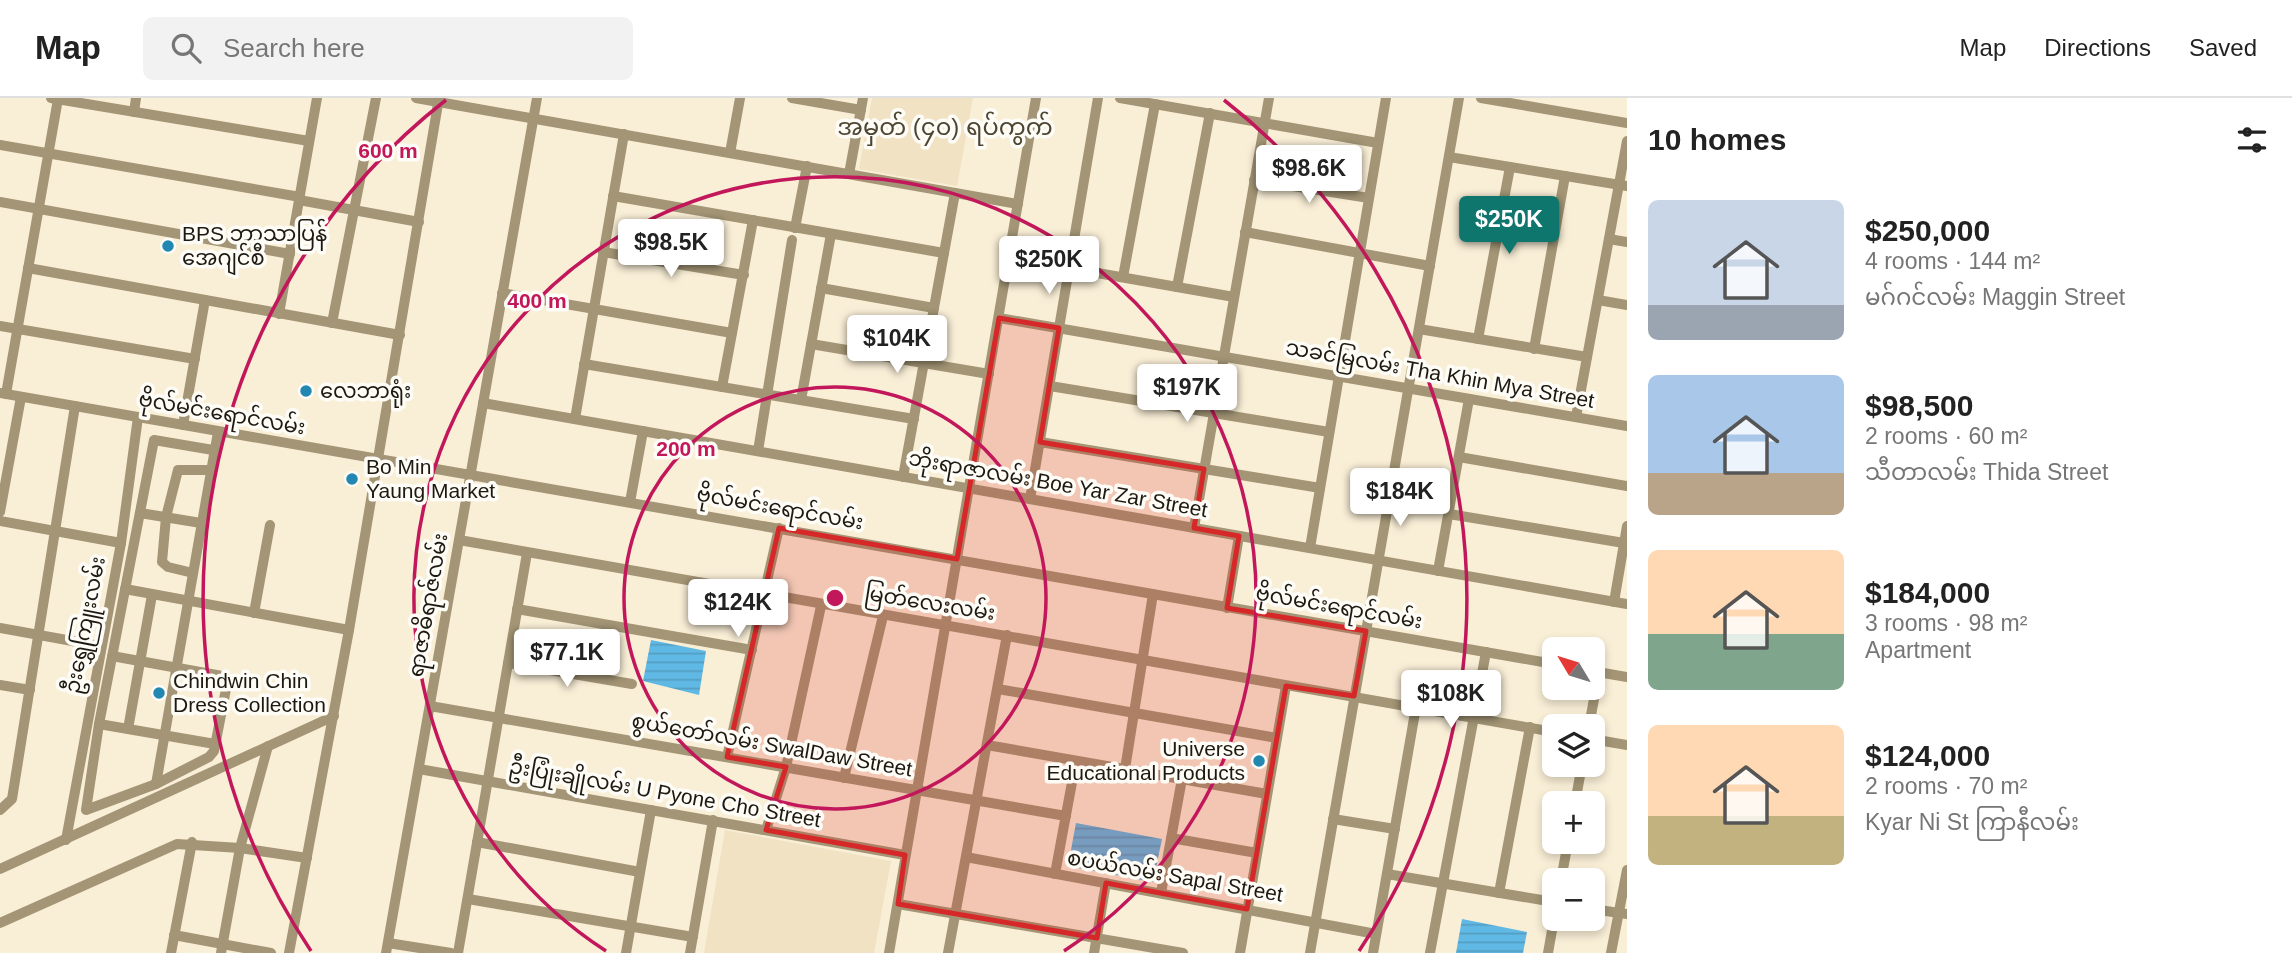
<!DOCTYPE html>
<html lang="en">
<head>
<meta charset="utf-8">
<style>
  :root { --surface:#fff; --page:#f2f2f2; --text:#222; --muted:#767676; --line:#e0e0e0; --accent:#0f766e }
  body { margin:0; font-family:Helvetica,"Noto Sans Myanmar",sans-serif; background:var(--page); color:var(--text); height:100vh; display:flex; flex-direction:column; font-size:26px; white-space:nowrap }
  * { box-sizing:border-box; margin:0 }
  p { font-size:23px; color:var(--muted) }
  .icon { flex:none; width:38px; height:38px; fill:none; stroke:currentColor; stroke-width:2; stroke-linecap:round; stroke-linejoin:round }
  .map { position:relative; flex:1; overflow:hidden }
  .panel { display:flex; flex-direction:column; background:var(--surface); width:665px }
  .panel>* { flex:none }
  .needle { width:46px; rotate:308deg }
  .fabs { position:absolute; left:1542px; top:539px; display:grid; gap:14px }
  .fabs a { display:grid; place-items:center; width:63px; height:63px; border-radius:10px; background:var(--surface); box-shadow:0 4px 10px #0003; font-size:35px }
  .price { position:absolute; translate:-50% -60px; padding:0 16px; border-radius:7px; background:#fff; color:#222; font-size:23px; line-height:46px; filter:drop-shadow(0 2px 4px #0008) }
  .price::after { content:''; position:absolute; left:50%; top:42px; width:21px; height:16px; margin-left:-10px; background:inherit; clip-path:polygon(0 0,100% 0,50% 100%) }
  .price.on { background:var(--accent); color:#fff }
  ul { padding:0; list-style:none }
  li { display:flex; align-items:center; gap:21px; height:175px; padding:0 21px }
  li span { display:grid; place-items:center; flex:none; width:196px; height:140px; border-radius:10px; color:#555 }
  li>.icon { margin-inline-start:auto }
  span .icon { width:84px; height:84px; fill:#fffc; stroke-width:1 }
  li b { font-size:30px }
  h2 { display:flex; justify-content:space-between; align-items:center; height:84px; padding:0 21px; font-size:30px }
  header { display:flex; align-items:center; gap:42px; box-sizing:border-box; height:98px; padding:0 35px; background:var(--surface); border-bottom:2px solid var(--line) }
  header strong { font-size:33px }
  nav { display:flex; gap:38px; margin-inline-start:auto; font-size:24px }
  .search { width:490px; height:63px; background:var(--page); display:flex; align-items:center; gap:18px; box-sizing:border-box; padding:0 24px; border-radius:10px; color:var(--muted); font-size:26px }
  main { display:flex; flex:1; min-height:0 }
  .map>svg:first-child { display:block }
  .built { fill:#f0e2c3 }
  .water { fill:url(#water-rules) }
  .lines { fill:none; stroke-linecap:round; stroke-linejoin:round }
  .minor { stroke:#a39575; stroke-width:10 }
  .marked { fill:#d62828; fill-opacity:0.2; stroke:#d62828; stroke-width:5; stroke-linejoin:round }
  .ring { fill:none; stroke:#c2185b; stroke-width:3.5 }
  .poi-dot { fill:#2388b1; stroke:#fefcf7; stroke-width:2.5 }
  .labels { text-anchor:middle; stroke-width:7; stroke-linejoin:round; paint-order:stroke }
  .poi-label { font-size:21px; fill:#1d1911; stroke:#fefcf7; text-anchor:start }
  .street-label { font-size:21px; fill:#1d1911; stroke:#fefcf7 }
  .quarter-label { font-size:24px; fill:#4e4531; stroke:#fefcf7 }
  .centre { fill:#c2185b; stroke:#fefcf7; stroke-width:3.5 }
  .ring-label { font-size:21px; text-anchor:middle; font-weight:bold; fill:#c2185b; stroke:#fefcf7; stroke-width:7; stroke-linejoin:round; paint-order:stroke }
</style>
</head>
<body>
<header>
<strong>Map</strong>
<div class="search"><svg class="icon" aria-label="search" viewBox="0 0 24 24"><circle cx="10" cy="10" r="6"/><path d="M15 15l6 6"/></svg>Search here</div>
<nav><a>Map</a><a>Directions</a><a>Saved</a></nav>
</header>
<main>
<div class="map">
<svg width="1627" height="855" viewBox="0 0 1627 855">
  <defs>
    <pattern id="water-rules" width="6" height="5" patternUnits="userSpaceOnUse" patternTransform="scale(1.75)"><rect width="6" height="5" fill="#60b9e4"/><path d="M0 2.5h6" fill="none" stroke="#539ec3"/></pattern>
  </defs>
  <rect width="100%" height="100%" fill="#f9eed6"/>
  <!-- built -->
  <g class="built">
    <polygon points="872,0 973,0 957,88 859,71"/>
    <polygon points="725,732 891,763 874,855 704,855"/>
  </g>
  <!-- water -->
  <g class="water">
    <polygon points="651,542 706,553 699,597 643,583"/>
    <polygon points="1076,725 1162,741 1153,784 1068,768"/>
    <polygon points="1462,821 1527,834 1523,855 1456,855"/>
  </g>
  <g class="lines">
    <!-- minor -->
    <g class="minor">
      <polyline points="51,0 309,43"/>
      <polyline points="416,0 1018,106"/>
      <polyline points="792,0 861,12"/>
      <polyline points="1120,0 1378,45"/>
      <polyline points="1481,0 1627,25"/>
      <polyline points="134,14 136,0"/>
      <polyline points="0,47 300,99"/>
      <polyline points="730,55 740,0"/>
      <polyline points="1449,59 1627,88"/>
      <polyline points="849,76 863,0"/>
      <polyline points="1254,82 1369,100"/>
      <polyline points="613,98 944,155"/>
      <polyline points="299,102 419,124"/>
      <polyline points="0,104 290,156"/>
      <polyline points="795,130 807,68"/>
      <polyline points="1245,134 1430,168"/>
      <polyline points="1609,141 1627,144"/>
      <polyline points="603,154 744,177"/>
      <polyline points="28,170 400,237"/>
      <polyline points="1069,170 1234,199"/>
      <polyline points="1123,179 1155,6"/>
      <polyline points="1177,189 1210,15"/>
      <polyline points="821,190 934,210"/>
      <polyline points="502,195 732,235"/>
      <polyline points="1598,202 1627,207"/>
      <polyline points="279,216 317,0"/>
      <polyline points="999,220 1627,328"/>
      <polyline points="332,225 376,0"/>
      <polyline points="0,228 195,261"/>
      <polyline points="1419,231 1587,259"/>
      <polyline points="1478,241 1510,69"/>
      <polyline points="811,246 989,276"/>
      <polyline points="1534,251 1565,78"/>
      <polyline points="584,266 914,321"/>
      <polyline points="1050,288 1329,334"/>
      <polyline points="722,289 753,122"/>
      <polyline points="0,295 1554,566"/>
      <polyline points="6,296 58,1"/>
      <polyline points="801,302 831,136"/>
      <polyline points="483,305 1627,506"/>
      <polyline points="1576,319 1627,43"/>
      <polyline points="575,321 624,36"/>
      <polyline points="183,327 205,202"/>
      <polyline points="1040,344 1320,390"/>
      <polyline points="758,353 792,142"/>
      <polyline points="1459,359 1627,388"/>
      <polyline points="903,379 955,95"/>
      <polyline points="1030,401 1098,0"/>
      <polyline points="630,404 643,333"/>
      <polyline points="0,414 21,299"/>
      <polyline points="140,415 201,425"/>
      <polyline points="1449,416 1624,445"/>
      <polyline points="0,423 121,445"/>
      <polyline points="1194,430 1269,0"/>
      <polyline points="459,442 1554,634"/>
      <polyline points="1310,450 1386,0"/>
      <polyline points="1438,473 1469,301"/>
      <polyline points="193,475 168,469 162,464 166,419 178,372 210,372"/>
      <polyline points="125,491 349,532"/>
      <polyline points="1614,504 1627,428"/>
      <polyline points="1227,510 1239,438"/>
      <polyline points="517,511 752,552"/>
      <polyline points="254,515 270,427"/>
      <polyline points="0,530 100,548"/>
      <polyline points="112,558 222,578 227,586 214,653 209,659 156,686 86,712 99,626 154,342 213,352"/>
      <polyline points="508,565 632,586"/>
      <polyline points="1592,573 1627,579"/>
      <polyline points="0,587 30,592"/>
      <polyline points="998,591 1277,640"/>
      <polyline points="430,608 1066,718"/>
      <polyline points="99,626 215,646"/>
      <polyline points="1589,628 1599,574"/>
      <polyline points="128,631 152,497"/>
      <polyline points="1592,641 1627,647"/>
      <polyline points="987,647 1267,696"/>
      <polyline points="727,659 779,430"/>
      <polyline points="419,671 905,757"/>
      <polyline points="1125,671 1153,496"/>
      <polyline points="844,680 883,518"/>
      <polyline points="156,686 218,334"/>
      <polyline points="1575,705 1582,667"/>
      <polyline points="0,712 12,701 75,308"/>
      <polyline points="1333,721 1395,731"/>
      <polyline points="766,732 786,669 821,508"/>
      <polyline points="1171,740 1257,755"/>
      <polyline points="66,742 121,445 138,319"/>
      <polyline points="477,744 640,774"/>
      <polyline points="966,759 1376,836"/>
      <polyline points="0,771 334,618"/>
      <polyline points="1055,776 1076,663"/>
      <polyline points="1387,776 1554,804"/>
      <polyline points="1561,782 1568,744"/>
      <polyline points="1161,795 1182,681"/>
      <polyline points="1499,795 1530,629"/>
      <polyline points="468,801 693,839"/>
      <polyline points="898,806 1183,855"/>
      <polyline points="1592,811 1627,816"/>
      <polyline points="0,825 177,746 240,750 307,760"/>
      <polyline points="174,837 271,855"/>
      <polyline points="388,845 451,855"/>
      <polyline points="171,855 192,744"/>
      <polyline points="221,855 240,750 268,648"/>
      <polyline points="289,855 349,532 439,0"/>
      <polyline points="386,855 537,0"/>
      <polyline points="458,855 527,455"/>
      <polyline points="626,855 651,712"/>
      <polyline points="690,855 713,722"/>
      <polyline points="889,855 1036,0"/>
      <polyline points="948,855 1007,537"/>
      <polyline points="1094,855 1106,785"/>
      <polyline points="1240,855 1286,588"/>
      <polyline points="1310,855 1459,0"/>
      <polyline points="1373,855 1416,609"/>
      <polyline points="1430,855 1486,554"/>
      <polyline points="1548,855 1554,821"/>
      <polyline points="1611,855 1627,772"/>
    </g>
  </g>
  <!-- marked area -->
  <path class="marked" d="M999 220 1059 230 1040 344 1204 371 1194 430 1239 438 1227 510 1366 533 1354 598 1286 588 1247 811 1106 785 1097 840 898 806 905 757 766 732 786 669 727 659 779 430 957 461Z"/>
  <!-- distance rings -->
  <g class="ring">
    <circle cx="835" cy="500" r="211"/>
    <path d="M606 853A421 421 0 1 1 1064 853"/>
    <path d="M311 853A632 632 0 0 1 446 2M1224 2A632 632 0 0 1 1359 853"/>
  </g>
  <!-- markers -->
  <g class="poi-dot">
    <circle cx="168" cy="148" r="7"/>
    <circle cx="306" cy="293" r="7"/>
    <circle cx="352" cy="381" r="7"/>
    <circle cx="159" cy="595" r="7"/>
    <circle cx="1259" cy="663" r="7"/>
  </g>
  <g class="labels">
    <!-- poi labels -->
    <g class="poi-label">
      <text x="182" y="143">BPS ဘာသာပြန်<tspan x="182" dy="24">အေဂျင်စီ</tspan></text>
      <text x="320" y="300">လေဘာရုံး</text>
      <text x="366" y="376">Bo Min<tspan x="366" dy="24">Yaung Market</tspan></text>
      <text x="173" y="590">Chindwin Chin<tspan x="173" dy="24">Dress Collection</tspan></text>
      <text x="1245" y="658" text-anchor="end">Universe<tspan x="1245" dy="24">Educational Products</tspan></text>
    </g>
    <!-- street labels -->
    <g class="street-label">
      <text transform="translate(1440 276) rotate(10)" y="7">သခင်မြလမ်း Tha Khin Mya Street</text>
      <text transform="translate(222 315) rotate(10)" y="7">ဗိုလ်မင်းရောင်လမ်း</text>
      <text transform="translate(1058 386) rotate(10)" y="7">ဘိုးရာဇာလမ်း Boe Yar Zar Street</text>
      <text transform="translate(780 410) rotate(10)" y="7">ဗိုလ်မင်းရောင်လမ်း</text>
      <text transform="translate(930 505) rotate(9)" y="7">မြတ်လေးလမ်း</text>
      <text transform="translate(428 507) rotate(-80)" y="7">ရာဇာဓိရာဇ်လမ်း</text>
      <text transform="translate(1339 509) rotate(10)" y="7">ဗိုလ်မင်းရောင်လမ်း</text>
      <text transform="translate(85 527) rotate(-79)" y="7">ဦးရွှေကြူးလမ်း</text>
      <text transform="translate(772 647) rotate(10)" y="7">စွယ်တော်လမ်း SwalDaw Street</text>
      <text transform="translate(665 695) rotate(10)" y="7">ဦးပြုံးချိုလမ်း U Pyone Cho Street</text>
      <text transform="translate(1175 778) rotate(10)" y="7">စပယ်လမ်း Sapal Street</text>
    </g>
    <!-- quarter labels -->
    <g class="quarter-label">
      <text x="945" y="37">အမှတ် (၄၀) ရပ်ကွက်</text>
    </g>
  </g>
  <circle cx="835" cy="500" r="10" class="centre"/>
  <g class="ring-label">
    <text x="388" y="60">600 m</text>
    <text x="537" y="210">400 m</text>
    <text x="686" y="358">200 m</text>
  </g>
</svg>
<div class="fabs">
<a><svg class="needle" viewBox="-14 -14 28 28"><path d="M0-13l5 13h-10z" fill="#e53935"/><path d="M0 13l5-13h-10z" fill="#767676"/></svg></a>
<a><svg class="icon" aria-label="layers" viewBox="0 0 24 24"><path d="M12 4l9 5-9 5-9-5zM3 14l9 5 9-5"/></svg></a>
<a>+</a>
<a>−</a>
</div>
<b class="price" style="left:1309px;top:107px">$98.6K</b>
<b class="price on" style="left:1509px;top:158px">$250K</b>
<b class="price" style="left:671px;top:181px">$98.5K</b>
<b class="price" style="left:1049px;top:198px">$250K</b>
<b class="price" style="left:897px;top:277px">$104K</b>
<b class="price" style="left:1187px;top:326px">$197K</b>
<b class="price" style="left:1400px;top:430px">$184K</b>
<b class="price" style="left:738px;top:541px">$124K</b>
<b class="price" style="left:567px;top:591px">$77.1K</b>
<b class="price" style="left:1451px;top:632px">$108K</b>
</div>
<section class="panel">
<h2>10 homes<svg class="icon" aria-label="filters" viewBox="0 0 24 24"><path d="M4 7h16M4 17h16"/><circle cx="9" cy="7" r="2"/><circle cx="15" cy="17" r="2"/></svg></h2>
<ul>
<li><span style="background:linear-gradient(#c9d6e8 75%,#9aa5b1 0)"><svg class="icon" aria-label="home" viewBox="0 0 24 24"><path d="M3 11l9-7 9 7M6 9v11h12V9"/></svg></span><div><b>$250,000</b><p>4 rooms · 144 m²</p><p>မဂ်ဂင်လမ်း Maggin Street</p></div></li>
<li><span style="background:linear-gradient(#a9c7e8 70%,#b9a48a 0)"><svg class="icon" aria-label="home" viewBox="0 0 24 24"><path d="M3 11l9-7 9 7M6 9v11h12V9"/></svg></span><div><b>$98,500</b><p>2 rooms · 60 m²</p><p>သီတာလမ်း Thida Street</p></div></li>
<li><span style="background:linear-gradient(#ffd9b3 60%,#7fa58c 0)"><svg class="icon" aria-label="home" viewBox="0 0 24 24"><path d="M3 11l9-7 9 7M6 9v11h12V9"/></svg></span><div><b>$184,000</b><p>3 rooms · 98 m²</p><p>Apartment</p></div></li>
<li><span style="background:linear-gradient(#ffd9b3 65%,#c2b280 0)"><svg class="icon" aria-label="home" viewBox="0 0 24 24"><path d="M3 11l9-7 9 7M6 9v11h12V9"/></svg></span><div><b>$124,000</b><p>2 rooms · 70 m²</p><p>Kyar Ni St ကြာနီလမ်း</p></div></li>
</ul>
</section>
</main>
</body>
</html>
